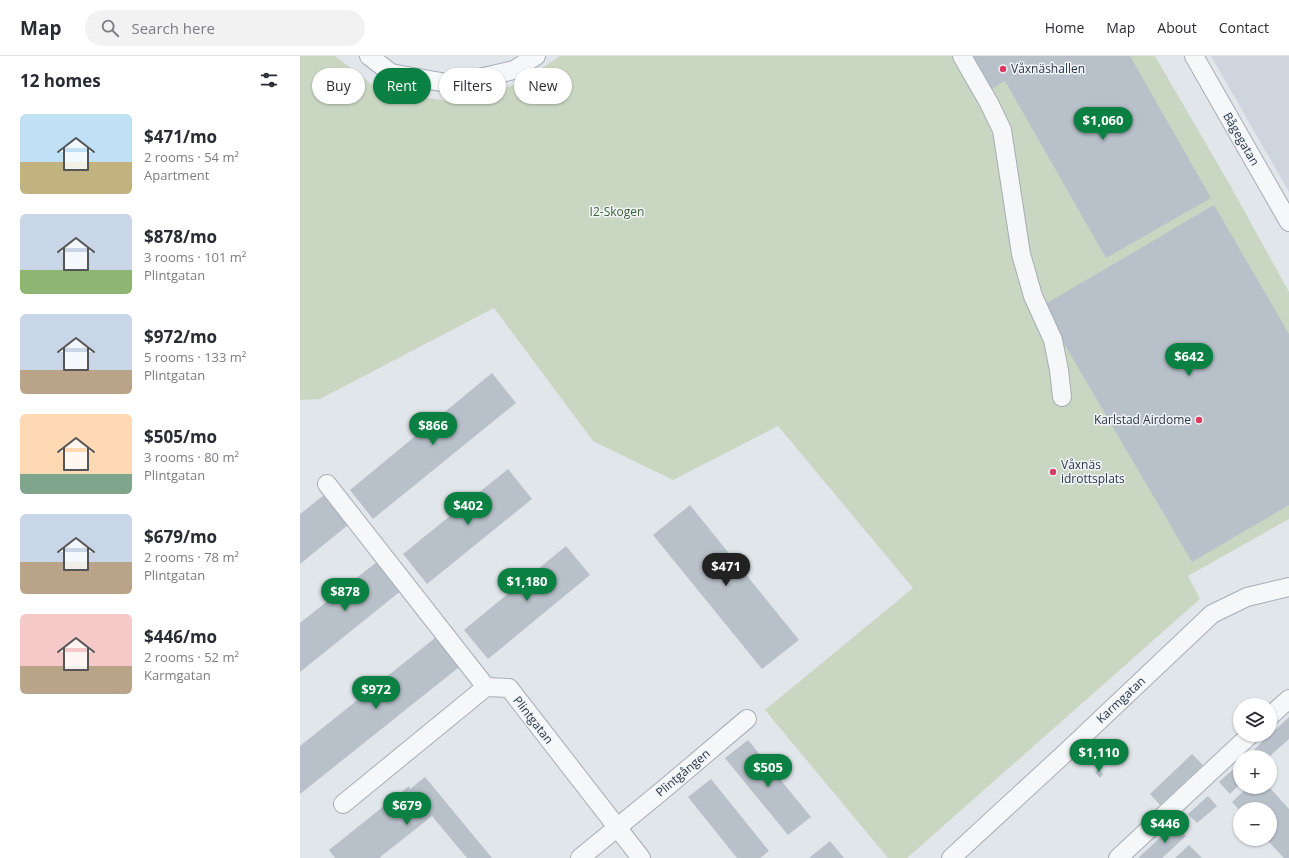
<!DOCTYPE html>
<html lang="en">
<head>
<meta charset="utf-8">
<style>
  :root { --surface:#fff; --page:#f2f2f3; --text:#2b2b33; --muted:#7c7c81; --line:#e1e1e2; --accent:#0b8043 }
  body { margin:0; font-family:"Open Sans",sans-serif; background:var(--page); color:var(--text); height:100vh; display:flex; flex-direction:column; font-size:15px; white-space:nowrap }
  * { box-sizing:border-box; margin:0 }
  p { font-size:13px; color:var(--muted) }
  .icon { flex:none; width:22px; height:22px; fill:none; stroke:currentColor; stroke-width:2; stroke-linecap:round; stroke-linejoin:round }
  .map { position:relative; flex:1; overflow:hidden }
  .drawer { display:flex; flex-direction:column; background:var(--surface); width:300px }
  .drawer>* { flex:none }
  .guide { position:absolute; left:12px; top:12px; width:380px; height:36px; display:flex; gap:8px }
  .tools { position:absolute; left:933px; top:642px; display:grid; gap:8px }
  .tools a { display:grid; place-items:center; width:44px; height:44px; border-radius:50%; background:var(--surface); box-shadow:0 1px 3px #0004; font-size:20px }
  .price { position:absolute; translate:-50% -34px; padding:0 9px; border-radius:14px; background:var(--accent); color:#fff; font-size:13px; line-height:26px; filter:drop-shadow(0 1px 2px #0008) }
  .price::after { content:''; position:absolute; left:50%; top:24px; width:12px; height:9px; margin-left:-6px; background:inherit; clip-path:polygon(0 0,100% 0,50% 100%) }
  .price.selected { background:#222; color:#fff }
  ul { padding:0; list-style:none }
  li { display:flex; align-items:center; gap:12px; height:100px; padding:0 20px }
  li span { display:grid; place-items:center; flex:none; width:112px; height:80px; border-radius:6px; color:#555 }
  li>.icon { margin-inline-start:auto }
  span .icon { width:48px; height:48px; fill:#fffc; stroke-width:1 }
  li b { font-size:17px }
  h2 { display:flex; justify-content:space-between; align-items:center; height:48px; padding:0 20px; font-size:17px }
  .tag { padding:0 14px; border-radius:18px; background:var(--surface); box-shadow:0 1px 3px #0004; font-size:14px; line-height:36px }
  .tag.selected { background:var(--accent); color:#fff }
  header { display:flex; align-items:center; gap:24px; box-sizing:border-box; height:56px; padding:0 20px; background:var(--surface); border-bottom:1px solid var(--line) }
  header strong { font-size:19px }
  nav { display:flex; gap:22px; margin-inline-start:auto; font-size:14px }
  .search { width:280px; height:36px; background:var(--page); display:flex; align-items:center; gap:10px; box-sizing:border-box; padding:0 14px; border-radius:22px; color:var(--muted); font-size:15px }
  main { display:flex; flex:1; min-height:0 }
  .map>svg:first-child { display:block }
  .built { fill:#cfd5de }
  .green { fill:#c9d6c2 }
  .building { fill:#b8c0ca }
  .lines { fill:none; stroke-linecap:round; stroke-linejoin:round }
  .minor-casing { stroke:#a6adb6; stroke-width:20 }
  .minor { stroke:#f5f7f9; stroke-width:18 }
  .poi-dot { fill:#dc3b61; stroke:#f1f5f8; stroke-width:1.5 }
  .labels { text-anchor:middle; stroke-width:3; stroke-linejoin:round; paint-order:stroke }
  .poi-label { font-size:12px; fill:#283545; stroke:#f1f5f8; text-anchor:start }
  .street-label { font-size:12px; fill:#283545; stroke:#f1f5f8 }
  .park-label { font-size:12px; fill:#406233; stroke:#f1f5f8 }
</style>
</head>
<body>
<header>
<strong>Map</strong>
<div class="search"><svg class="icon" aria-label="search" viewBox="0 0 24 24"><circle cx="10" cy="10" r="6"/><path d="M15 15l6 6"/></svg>Search here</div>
<nav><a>Home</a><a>Map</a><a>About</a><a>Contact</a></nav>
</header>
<main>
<section class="drawer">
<h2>12 homes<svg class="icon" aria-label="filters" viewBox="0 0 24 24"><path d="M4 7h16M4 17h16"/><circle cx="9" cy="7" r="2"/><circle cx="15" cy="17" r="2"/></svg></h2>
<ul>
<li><span style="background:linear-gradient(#bfe0f5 60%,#c2b280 0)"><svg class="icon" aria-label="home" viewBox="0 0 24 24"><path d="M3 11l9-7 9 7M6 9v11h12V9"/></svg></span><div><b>$471/mo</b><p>2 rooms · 54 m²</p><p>Apartment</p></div></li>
<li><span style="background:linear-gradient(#c9d6e8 70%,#8fb573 0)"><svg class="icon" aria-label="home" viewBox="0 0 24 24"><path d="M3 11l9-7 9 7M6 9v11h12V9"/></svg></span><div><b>$878/mo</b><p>3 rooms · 101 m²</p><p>Plintgatan</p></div></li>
<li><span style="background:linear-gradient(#c9d6e8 70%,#b9a48a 0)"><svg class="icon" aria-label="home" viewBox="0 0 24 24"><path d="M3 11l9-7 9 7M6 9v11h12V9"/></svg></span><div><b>$972/mo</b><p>5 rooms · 133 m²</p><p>Plintgatan</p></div></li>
<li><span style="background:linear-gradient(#ffd9b3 75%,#7fa58c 0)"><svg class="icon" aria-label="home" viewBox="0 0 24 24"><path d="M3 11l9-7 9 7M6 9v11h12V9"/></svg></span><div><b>$505/mo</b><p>3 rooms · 80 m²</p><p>Plintgatan</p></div></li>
<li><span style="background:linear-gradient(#c9d6e8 60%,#b9a48a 0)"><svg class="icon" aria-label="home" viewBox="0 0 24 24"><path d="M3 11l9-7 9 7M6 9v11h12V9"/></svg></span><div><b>$679/mo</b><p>2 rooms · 78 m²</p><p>Plintgatan</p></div></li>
<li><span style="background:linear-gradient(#f6c9c9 65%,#b9a48a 0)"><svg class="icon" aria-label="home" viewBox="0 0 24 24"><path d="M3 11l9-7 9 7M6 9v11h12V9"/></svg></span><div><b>$446/mo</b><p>2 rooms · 52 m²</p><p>Karmgatan</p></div></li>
</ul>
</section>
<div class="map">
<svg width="989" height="802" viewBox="0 0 989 802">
  <rect width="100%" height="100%" fill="#e1e6eb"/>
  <!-- built -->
  <polygon class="built" points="911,0 989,0 989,136"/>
  <!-- green -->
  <polygon class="green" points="0,0 35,0 82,36 149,45 218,28 260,0 855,0 931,131 989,236 989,463 888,520 900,543 607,802 588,802 465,654 613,532 478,370 373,424 293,385 194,252 20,343 0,344"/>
  <!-- building -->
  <g class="building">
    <polygon points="671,0 830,0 911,142 806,202 705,25 690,34"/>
    <polygon points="914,149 989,278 989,449 892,506 742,250"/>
    <polygon points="192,317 216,347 73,463 50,434"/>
    <polygon points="208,413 232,443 127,528 103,498"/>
    <polygon points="24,439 48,469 0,508 0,458"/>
    <polygon points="390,449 499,584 462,613 353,479"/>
    <polygon points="266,490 290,519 188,603 164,574"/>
    <polygon points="78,505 102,534 0,616 0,567"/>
    <polygon points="140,578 163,608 0,738 0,690"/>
    <polygon points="989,661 989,683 969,701 946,701"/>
    <polygon points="448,684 511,761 488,779 425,702"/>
    <polygon points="892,698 903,709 860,749 850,738"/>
    <polygon points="940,707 940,728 930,738 919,726"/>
    <polygon points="798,713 803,718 800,722 795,716"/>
    <polygon points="125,721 192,802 167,802 132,760 79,802 35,802 29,794 109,730 110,733"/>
    <polygon points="411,723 469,795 460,802 437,802 388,741"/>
    <polygon points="948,731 969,731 989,753 989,802 984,802 966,783 970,783 970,753 940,753 940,755 932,746"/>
    <polygon points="908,740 917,750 897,767 888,758"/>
    <polygon points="875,768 886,780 862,802 838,802"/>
    <polygon points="530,785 544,802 509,802"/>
    <polygon points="889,789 902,802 875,802"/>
  </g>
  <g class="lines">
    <defs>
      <g id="minor">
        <polyline points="69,0 91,17 152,28 214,14 236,0"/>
        <polyline points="662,0 689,47 702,74 721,198 733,240 753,284 759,314 762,341"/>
        <polyline points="894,0 989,166"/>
        <polyline points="27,428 186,631"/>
        <polyline points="970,660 989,643"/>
        <polyline points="43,748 186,631 209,632 341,802"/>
        <polyline points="280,802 363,734 447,663"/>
        <polyline points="651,802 764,698 912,558 947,541 989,531"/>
        <polyline points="818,802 950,679"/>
      </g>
    </defs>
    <!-- minor casing -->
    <use href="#minor" class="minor-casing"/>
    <!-- minor -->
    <use href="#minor" class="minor"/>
  </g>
  <!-- markers -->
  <g class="poi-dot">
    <circle cx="703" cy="13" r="4"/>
    <circle cx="899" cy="364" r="4"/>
    <circle cx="753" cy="416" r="4"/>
  </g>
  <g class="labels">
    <!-- poi labels -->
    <g class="poi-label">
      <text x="711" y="17">Våxnäshallen</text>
      <text x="891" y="368" text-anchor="end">Karlstad Airdome</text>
      <text x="761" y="413">Våxnäs<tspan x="761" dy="14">idrottsplats</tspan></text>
    </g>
    <!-- street labels -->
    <g class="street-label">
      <text transform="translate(941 83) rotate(60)" y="4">Bågegatan</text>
      <text transform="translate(821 644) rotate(-43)" y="4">Karmgatan</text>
      <text transform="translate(233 664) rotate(52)" y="4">Plintgatan</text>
      <text transform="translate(383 717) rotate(-40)" y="4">Plintgången</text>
    </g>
    <!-- park labels -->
    <g class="park-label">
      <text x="317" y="160">I2-Skogen</text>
    </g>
  </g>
</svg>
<div class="tools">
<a><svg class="icon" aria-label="layers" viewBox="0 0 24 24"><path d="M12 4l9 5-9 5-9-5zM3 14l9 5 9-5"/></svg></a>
<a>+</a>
<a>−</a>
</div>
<b class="price" style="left:803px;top:85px">$1,060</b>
<b class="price" style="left:889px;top:321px">$642</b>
<b class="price" style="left:133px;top:390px">$866</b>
<b class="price" style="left:168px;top:470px">$402</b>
<b class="price selected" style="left:426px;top:531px">$471</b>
<b class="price" style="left:227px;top:546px">$1,180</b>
<b class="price" style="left:45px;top:556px">$878</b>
<b class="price" style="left:76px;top:654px">$972</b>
<b class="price" style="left:799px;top:717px">$1,110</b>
<b class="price" style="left:468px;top:732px">$505</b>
<b class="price" style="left:107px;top:770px">$679</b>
<b class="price" style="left:865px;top:788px">$446</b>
<div class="guide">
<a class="tag">Buy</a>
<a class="tag selected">Rent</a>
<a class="tag">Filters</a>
<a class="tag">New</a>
</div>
</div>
</main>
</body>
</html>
